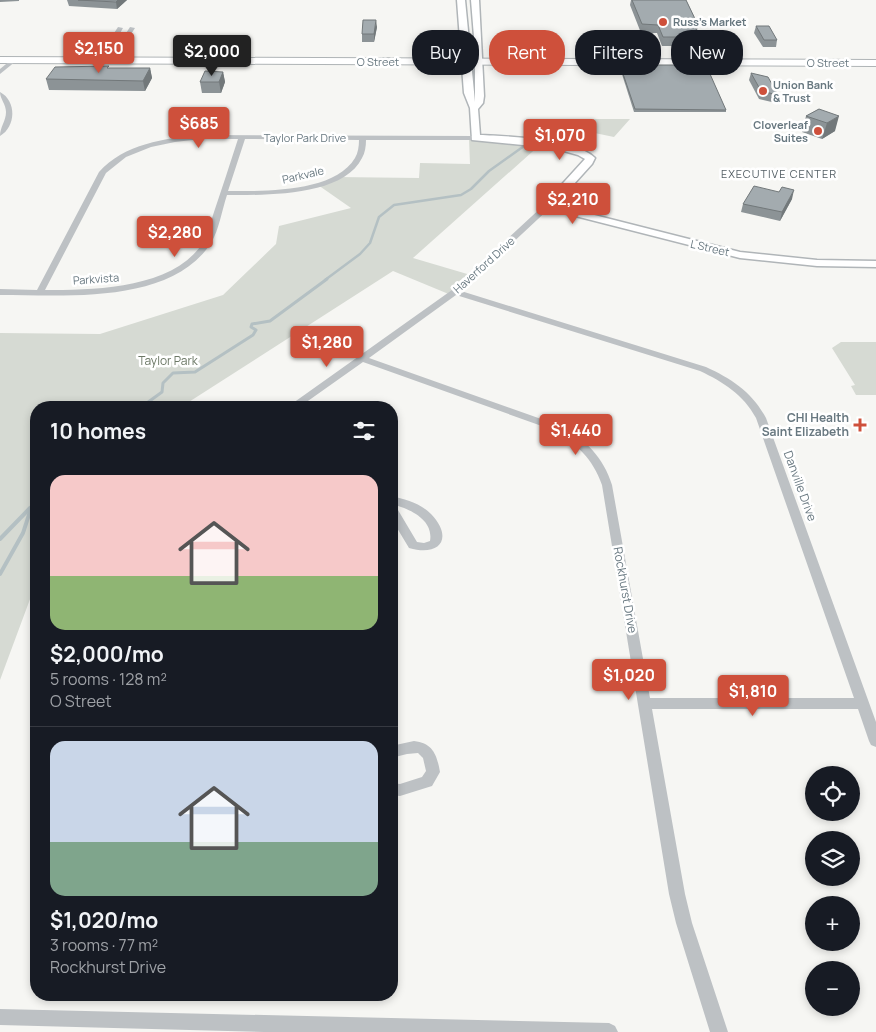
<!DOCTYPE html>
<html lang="en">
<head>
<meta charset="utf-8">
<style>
  :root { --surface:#171b24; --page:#242831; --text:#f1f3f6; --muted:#9ea1a6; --line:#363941; --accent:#ce503b }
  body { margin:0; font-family:Manrope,sans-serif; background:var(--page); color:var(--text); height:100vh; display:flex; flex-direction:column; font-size:19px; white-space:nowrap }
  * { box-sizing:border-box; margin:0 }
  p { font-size:16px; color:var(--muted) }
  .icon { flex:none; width:28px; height:28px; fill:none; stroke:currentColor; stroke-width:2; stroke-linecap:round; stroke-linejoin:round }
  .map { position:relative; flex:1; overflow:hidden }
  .drawer { position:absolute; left:30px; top:401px; width:368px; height:600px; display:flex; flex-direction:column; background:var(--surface); border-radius:20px; box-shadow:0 2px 8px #0003 }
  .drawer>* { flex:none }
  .banner { position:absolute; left:412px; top:30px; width:388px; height:45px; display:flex; gap:10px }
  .controls { position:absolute; left:805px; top:766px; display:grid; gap:10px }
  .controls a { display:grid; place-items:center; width:55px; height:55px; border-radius:50%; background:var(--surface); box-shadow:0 2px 8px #0003; font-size:25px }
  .price { position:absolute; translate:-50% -42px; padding:0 11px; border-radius:5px; background:var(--accent); color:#fff; font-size:16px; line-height:32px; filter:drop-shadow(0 1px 2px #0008) }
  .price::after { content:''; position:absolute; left:50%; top:30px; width:15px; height:11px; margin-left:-8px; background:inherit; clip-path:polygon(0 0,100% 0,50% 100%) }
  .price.current { background:#222; color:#fff }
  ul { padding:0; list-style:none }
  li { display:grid; align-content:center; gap:10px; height:265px; padding:0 20px }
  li+li { border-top:1px solid var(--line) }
  li span { display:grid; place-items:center; height:155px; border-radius:15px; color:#555 }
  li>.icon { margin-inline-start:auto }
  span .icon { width:90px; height:90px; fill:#fffc; stroke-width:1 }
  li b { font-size:21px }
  h2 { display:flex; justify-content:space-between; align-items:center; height:60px; padding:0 20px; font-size:21px }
  .pill { padding:0 18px; border-radius:20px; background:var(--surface); box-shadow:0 2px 8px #0003; font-size:18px; line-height:45px }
  .pill.current { background:var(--accent); color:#fff }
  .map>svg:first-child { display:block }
  .green { fill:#d6dad3 }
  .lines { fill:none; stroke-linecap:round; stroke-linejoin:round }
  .stream-far2 { stroke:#b4c0c3; stroke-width:2.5 }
  .stream-far1 { stroke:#b4c0c3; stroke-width:3 }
  .stream { stroke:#b4c0c3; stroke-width:4 }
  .secondary-casing { stroke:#b0b5b8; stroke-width:3 }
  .primary-casing { stroke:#afb4b6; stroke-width:2 }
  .street { fill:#bdc1c4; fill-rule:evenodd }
  .secondary { fill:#fff; fill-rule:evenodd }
  .primary { fill:#fff; fill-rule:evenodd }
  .wall { fill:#8c9396 }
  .shaded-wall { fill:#72787a }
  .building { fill:#a3abaf; stroke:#72787a }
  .poi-dot { fill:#ce503b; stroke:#fff; stroke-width:2 }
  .labels { text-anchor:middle; stroke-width:5; stroke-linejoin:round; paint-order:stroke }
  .far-poi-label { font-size:11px; font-weight:bold; fill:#687880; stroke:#fff; text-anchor:start }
  .far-street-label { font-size:11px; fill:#687880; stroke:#fff }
  .far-neighbourhood-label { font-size:11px; letter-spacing:1px; fill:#556066; stroke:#fff }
  .park-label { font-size:12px; fill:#6c7866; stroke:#fff }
  .poi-label { font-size:12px; font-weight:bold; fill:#687880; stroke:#fff; text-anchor:end }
  .street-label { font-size:12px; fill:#687880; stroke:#fff }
</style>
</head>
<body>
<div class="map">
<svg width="876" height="1032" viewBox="0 0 876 1032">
  <rect width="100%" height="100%" fill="#f6f6f3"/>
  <!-- green -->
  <g class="green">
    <polygon points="593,119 630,119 614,137 585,131 592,123 590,123"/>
    <polygon points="469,138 541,144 413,258 474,276 451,295 393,271 181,407 36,408 36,583 0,680 0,333 100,334 223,295 276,244 279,226 351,208 318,185 336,177 419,178 420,163 470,164"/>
    <polygon points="841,342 876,342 876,395 856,395 851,386 855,385 832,348"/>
  </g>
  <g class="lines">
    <!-- stream-far2 -->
    <polyline class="stream-far2" points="325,280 360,254 370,243 379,217 394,205 461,195 471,189 489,171 524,146"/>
    <!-- stream-far1 -->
    <polyline class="stream-far1" points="140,408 162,392 163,383 173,373 195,372 253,335 256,330 251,327 252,324 270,321 327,279"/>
    <!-- stream -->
    <g class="stream">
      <polyline points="0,539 30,508"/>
      <polyline points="0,574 23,533 36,493"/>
    </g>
    <defs>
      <path id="secondary" d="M457 0H465L475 102V49L471 0H479L484 96 483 103 478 109 480 135C506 136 577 139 595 158L592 164 555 205 740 252 817 260 876 261V267L817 266 740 258 544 208 543 206 544 204 585 159 578 155 553 148 472 140 470 108 464 93Z"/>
      <polygon id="primary" points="0,57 876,60 876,66 0,63"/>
    </defs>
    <!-- secondary casing -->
    <use href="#secondary" class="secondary-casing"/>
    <!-- primary casing -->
    <use href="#primary" class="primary-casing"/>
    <!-- street -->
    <g class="street">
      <polygon points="118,27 123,28 107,56 114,52 130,27 135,28 118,54 105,62 97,74 93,74 92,73 100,61 101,53"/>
      <polygon points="11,60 16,61 0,74 0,69"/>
      <path d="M0 92C17 101 16 127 0 136 0 127 6 121 6 112 6 104 0 99 0 92Z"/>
      <path d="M201 135 475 136 478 138 475 140H366C366 146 365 153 362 158 343 197 264 195 227 195 222 210 219 230 211 243 171 305 64 295 0 295V289L37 290 99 172C124 144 165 138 201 135ZM201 139H238C230 164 222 188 214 212 211 221 208 233 204 241 175 289 95 290 45 290L106 173 126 157 151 147 175 142ZM245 139 359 140C359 146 358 153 355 158 334 193 263 191 228 191Z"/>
      <path d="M545 204 552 206 461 291 706 367C732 379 752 392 766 418L876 722V747L871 745 869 741 858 709H652L685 894 692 923 728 1032H710L676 923 669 894 602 485C593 459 577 444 553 430L363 362 298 408H286L452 290ZM456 295 700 371C723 382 743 394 756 418L854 698H650L612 485C603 457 586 440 561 426L369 358Z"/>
      <path d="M391 496C405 499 420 503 431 514 454 538 440 557 409 548L391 518V504L395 505 417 542 424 543 430 541C434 519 408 508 391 504Z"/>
      <path d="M414 741C433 743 437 755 440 772L432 786 400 796 391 795V783L400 784 422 777 426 771 423 758 418 753 407 754 391 758V746Z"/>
      <polygon points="0,1009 609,1023 615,1026 618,1032 264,1032 0,1025"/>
    </g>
    <!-- secondary -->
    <use href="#secondary" class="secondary"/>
    <!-- primary -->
    <use href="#primary" class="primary"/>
  </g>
  <!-- wall -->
  <g class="wall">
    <polygon points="0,0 19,0 19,1 0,2"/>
    <polygon points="67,0 127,0 117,9 69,6"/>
    <polygon points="631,0 686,0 698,25 697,31 700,37 699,46 662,46 657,33 641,33 630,5"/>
    <polygon points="756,26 777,40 776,47 763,47 754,33"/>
    <polygon points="377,27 374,42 362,42 362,34"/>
    <polygon points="620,65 726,110 726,112 634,112 620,68"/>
    <polygon points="109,68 150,68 152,78 145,91 49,90 46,79"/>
    <polygon points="223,72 225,82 221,93 202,93 200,82"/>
    <polygon points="751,73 778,95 776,103 759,99 749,80"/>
    <polygon points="819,109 835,131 822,139 802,132 806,116"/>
    <polygon points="792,199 780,221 741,212 743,204"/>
  </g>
  <!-- shaded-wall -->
  <g class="shaded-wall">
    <polygon points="118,0 127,0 117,9 116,2"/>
    <polygon points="376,20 377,27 374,42 374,34"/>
    <polygon points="150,68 152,78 145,91 143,81"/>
    <polygon points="223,72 225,82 221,93 219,82"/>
    <polygon points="839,116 835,131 822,139 827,123"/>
    <polygon points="794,190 792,199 780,221 782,212"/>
  </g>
  <!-- building -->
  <g class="building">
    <polygon points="78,0 118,0 116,2"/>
    <polygon points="632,0 686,0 698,25 694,25 700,37 663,37 658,25 642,24"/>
    <polygon points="363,20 376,20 374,34 362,34"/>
    <polygon points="756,26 769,26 777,40 764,40"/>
    <polygon points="620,65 706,65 726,110 635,109"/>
    <polygon points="109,66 107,68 150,68 143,81 46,79 55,67"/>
    <polygon points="205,71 223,72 219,82 200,82"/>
    <polygon points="751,73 768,77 778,95 761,91"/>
    <polygon points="819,109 839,116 827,123 806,116"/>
    <polygon points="754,186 779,192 782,187 794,190 782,212 743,204"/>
  </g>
  <!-- markers -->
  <g class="poi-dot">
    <circle cx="663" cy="22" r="5"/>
    <circle cx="763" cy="91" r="5"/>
    <circle cx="818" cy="131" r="5"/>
    <path d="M857.5 417.5h5v5h5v5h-5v5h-5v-5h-5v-5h5z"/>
  </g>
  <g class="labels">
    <!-- far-poi labels -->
    <g class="far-poi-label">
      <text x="673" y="26">Russ's Market</text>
      <text x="773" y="89">Union Bank<tspan x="773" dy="13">&amp; Trust</tspan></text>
      <text x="808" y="129" text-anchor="end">Cloverleaf<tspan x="808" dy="13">Suites</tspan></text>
    </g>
    <!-- far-street labels -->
    <g class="far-street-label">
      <text x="378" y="66">O Street</text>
      <text x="828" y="67">O Street</text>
      <text x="305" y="142">Taylor Park Drive</text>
      <text transform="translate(303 175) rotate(-13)" y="4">Parkvale</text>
      <text transform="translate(710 248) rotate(13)" y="4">L Street</text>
      <text transform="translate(484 265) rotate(-42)" y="4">Haverford Drive</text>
      <text transform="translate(96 279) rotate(-4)" y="4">Parkvista</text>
    </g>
    <!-- far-neighbourhood labels -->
    <g class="far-neighbourhood-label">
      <text x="779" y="178">EXECUTIVE CENTER</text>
    </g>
    <!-- park labels -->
    <g class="park-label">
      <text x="168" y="365">Taylor Park</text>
    </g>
    <!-- poi labels -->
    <g class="poi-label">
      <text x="849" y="422">CHI Health<tspan x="849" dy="14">Saint Elizabeth</tspan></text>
    </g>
    <!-- street labels -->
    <g class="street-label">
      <text transform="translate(800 486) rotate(70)" y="4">Danville Drive</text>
      <text transform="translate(625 590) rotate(80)" y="4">Rockhurst Drive</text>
    </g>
  </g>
</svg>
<div class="controls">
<a><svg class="icon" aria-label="locate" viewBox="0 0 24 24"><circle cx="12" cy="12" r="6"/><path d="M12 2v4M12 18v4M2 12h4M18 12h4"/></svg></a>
<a><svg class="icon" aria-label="layers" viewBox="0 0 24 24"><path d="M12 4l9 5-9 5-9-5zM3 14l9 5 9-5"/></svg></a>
<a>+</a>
<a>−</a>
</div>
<b class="price" style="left:99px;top:74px">$2,150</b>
<b class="price current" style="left:212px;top:77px">$2,000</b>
<b class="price" style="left:199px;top:149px">$685</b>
<b class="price" style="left:560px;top:161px">$1,070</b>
<b class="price" style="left:573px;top:225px">$2,210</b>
<b class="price" style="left:175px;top:258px">$2,280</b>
<b class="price" style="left:327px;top:368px">$1,280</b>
<b class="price" style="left:576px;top:456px">$1,440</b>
<b class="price" style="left:629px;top:701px">$1,020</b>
<b class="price" style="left:753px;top:717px">$1,810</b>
<div class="banner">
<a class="pill">Buy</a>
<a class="pill current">Rent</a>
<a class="pill">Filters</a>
<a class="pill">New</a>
</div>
<section class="drawer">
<h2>10 homes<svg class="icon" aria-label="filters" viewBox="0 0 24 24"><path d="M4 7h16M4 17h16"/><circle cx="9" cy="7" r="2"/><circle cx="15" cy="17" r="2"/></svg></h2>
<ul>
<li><span style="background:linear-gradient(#f6c9c9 65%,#8fb573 0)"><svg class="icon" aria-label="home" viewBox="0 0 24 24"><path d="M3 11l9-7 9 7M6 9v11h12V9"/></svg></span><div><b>$2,000/mo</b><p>5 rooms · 128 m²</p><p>O Street</p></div></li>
<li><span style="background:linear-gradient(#c9d6e8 65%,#7fa58c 0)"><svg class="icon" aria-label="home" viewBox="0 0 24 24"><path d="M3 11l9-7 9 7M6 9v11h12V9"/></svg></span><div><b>$1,020/mo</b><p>3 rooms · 77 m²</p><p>Rockhurst Drive</p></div></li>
</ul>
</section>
</div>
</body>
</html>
